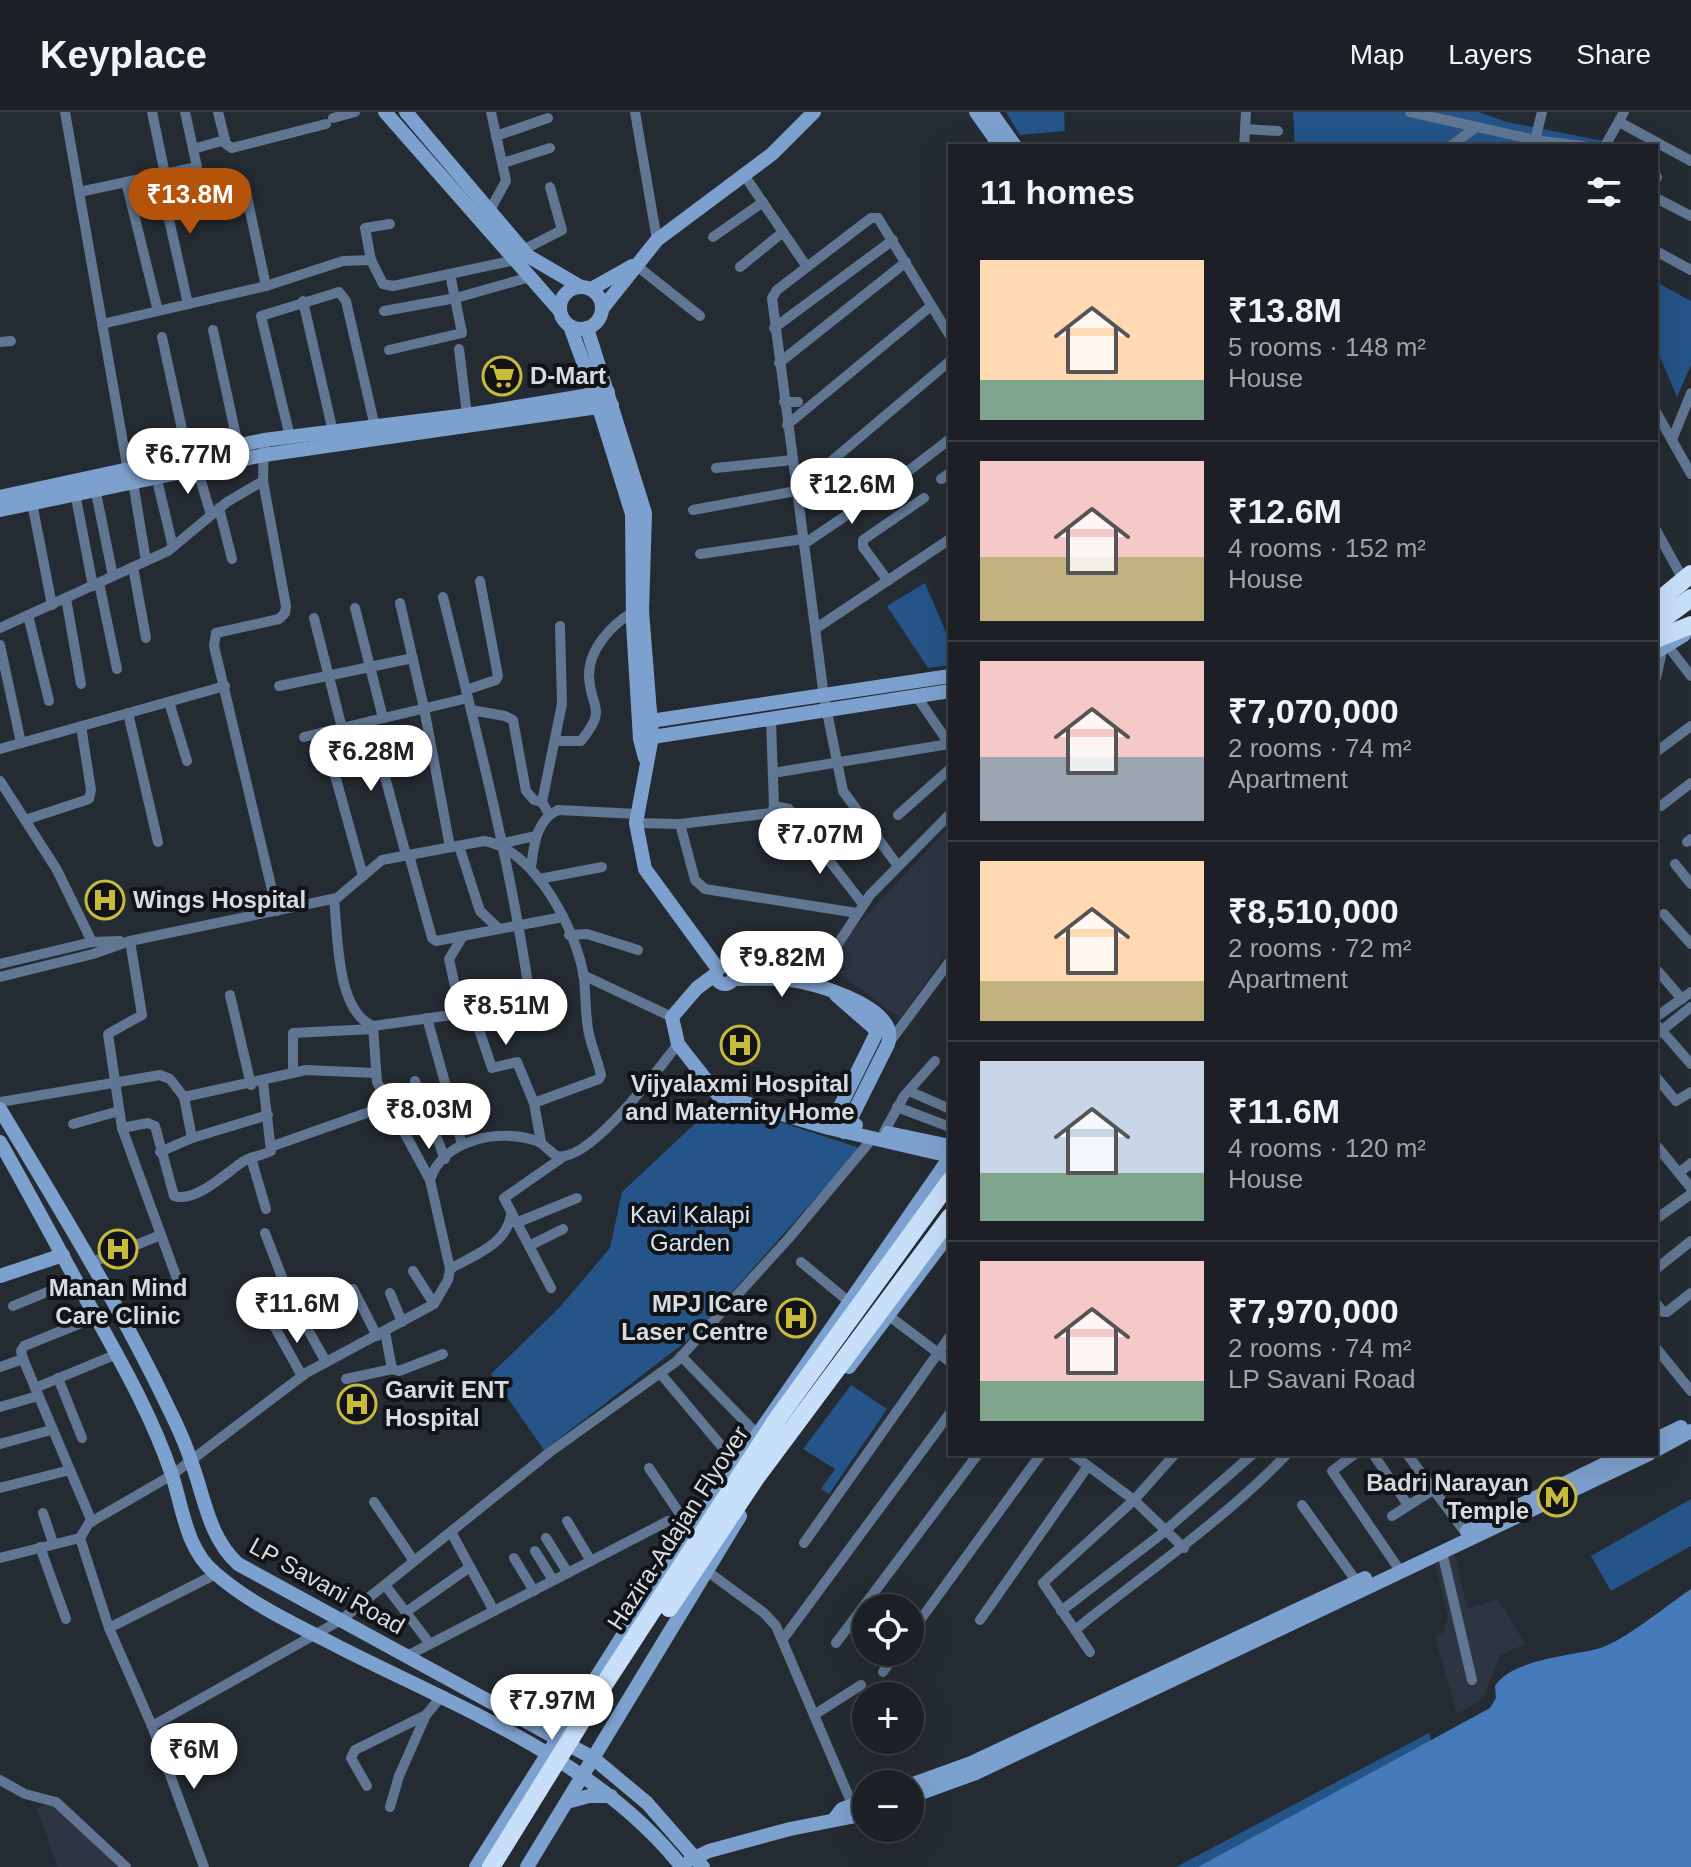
<!DOCTYPE html>
<html lang="en">
<head>
<meta charset="utf-8">
<style>
  :root { --surface:#1c2026; --page:#25282e; --text:#f1f3f6; --muted:#a0a3a7; --line:#3a3e43; --accent:#b45309 }
  body { margin:0; font-family:Arial,sans-serif; background:var(--page); color:var(--text); height:100vh; display:flex; flex-direction:column; font-size:30px; white-space:nowrap }
  * { box-sizing:border-box; margin:0 }
  p { font-size:26px; color:var(--muted) }
  .icon { flex:none; width:44px; height:44px; fill:none; stroke:currentColor; stroke-width:2; stroke-linecap:round; stroke-linejoin:round }
  .map { position:relative; flex:1; overflow:hidden }
  .panel { position:absolute; left:948px; top:32px; width:710px; height:1312px; display:flex; flex-direction:column; background:var(--surface); border-radius:0px; box-shadow:0 8px 32px #0002,0 0 0 2px var(--line) }
  .panel>* { flex:none }
  .controls { position:absolute; left:852px; top:1482px; display:grid; gap:16px }
  .controls a { display:grid; place-items:center; width:72px; height:72px; border-radius:50%; background:var(--surface); box-shadow:0 8px 32px #0002,0 0 0 2px var(--line); font-size:40px }
  .price { position:absolute; translate:-50% -68px; padding:0 18px; border-radius:28px; background:#fff; color:#222; font-size:26px; line-height:52px; filter:drop-shadow(0 2px 4px #0008) }
  .price::after { content:''; position:absolute; left:50%; top:48px; width:24px; height:18px; margin-left:-12px; background:inherit; clip-path:polygon(0 0,100% 0,50% 100%) }
  .price.selected { background:var(--accent); color:#fff }
  ul { padding:0; list-style:none }
  li { display:flex; align-items:center; gap:24px; height:200px; padding:0 32px }
  li+li { border-top:2px solid var(--line) }
  li span { display:grid; place-items:center; flex:none; width:224px; height:160px; border-radius:0px; color:#555 }
  li>.icon { margin-inline-start:auto }
  span .icon { width:96px; height:96px; fill:#fffc; stroke-width:1 }
  li b { font-size:34px }
  h2 { display:flex; justify-content:space-between; align-items:center; height:96px; padding:0 32px; font-size:34px }
  header { display:flex; align-items:center; gap:48px; box-sizing:border-box; height:112px; padding:0 40px; background:var(--surface); border-bottom:2px solid var(--line) }
  header strong { font-size:38px }
  nav { display:flex; gap:44px; margin-inline-start:auto; font-size:28px }
  .map>svg:first-child { display:block }
  .built { fill:#2c3541 }
  .green { fill:#255489 }
  .water { fill:#457bba }
  .lines { fill:none; stroke-linecap:round; stroke-linejoin:round }
  .street { stroke:#607692; stroke-width:10 }
  .secondary { stroke:#7da1ce; stroke-width:14 }
  .highway { stroke:#c8dffa; stroke-width:18 }
  .labels { text-anchor:middle; stroke-width:8; stroke-linejoin:round; paint-order:stroke }
  .poi-label { font-size:24px; font-weight:bold; fill:#d8dce1; stroke:#111316; text-anchor:start }
  .park-label { font-size:24px; fill:#d5e3f5; stroke:#111316 }
  .street-label { font-size:24px; fill:#d8dce1; stroke:#111316 }
</style>
</head>
<body>
<header>
<strong>Keyplace</strong>
<nav><a>Map</a><a>Layers</a><a>Share</a></nav>
</header>
<div class="map">
<svg width="1691" height="1755" viewBox="0 0 1691 1755">
  <rect width="100%" height="100%" fill="#252b32"/>
  <!-- built -->
  <g class="built">
    <polygon points="950,714 950,837 900,906 824,850"/>
    <polygon points="1455,1443 1467,1497 1498,1487 1525,1532 1500,1543 1483,1586 1457,1602 1435,1525 1443,1521 1448,1504 1435,1452"/>
    <polygon points="56,1690 126,1755 57,1755 37,1696"/>
  </g>
  <!-- green -->
  <g class="green">
    <polygon points="1006,0 1064,0 1065,19 1020,23"/>
    <polygon points="1293,0 1478,0 1507,10 1603,29 1608,34 1295,34"/>
    <polygon points="1656,170 1691,189 1691,253 1677,285 1656,235"/>
    <polygon points="925,471 950,530 950,553 928,556 887,494"/>
    <polygon points="718,990 860,1036 692,1225 544,1338 491,1262 560,1195 610,1136 622,1080"/>
    <polygon points="851,1273 887,1297 829,1382 821,1377 835,1357 803,1337"/>
    <polygon points="1691,1387 1691,1434 1611,1479 1591,1444"/>
    <polygon points="1429,1621 1435,1642 1223,1755 1176,1755"/>
  </g>
  <!-- water -->
  <path class="water" d="M1691 1477V1755H1198L1490 1596 1496 1586 1495 1574C1511 1548 1568 1544 1597 1537 1622 1531 1667 1493 1691 1477Z"/>
  <g class="lines">
    <!-- street -->
    <g class="street">
      <polyline points="65,0 128,359"/>
      <polyline points="152,0 165,62"/>
      <polyline points="218,0 226,32 232,36 326,12"/>
      <polyline points="635,0 657,128"/>
      <polyline points="1410,0 1535,28 1583,34"/>
      <polyline points="333,6 355,0"/>
      <polyline points="1621,11 1691,49"/>
      <polyline points="1245,17 1278,19"/>
      <polyline points="496,24 548,6"/>
      <polyline points="1535,28 1542,0"/>
      <polyline points="1244,34 1246,0"/>
      <polyline points="1451,34 1476,15"/>
      <polyline points="1605,34 1624,0"/>
      <polyline points="193,37 225,28"/>
      <polyline points="503,51 550,36"/>
      <polyline points="159,63 188,192"/>
      <polyline points="744,63 807,155"/>
      <polyline points="1656,67 1657,65"/>
      <polyline points="126,70 158,199"/>
      <polyline points="244,71 266,174"/>
      <polyline points="79,80 197,55 185,0"/>
      <polyline points="1656,86 1691,104"/>
      <polyline points="490,98 506,69 491,0"/>
      <polyline points="713,125 763,90"/>
      <polyline points="523,138 562,118 550,75"/>
      <polyline points="1656,139 1691,158"/>
      <polyline points="371,148 365,116 390,112"/>
      <polyline points="637,154 700,204"/>
      <polyline points="740,155 783,120"/>
      <polyline points="303,189 333,320"/>
      <polyline points="384,199 456,186 530,165"/>
      <polyline points="102,212 266,174 343,149 371,148 383,172 393,174 515,148"/>
      <polyline points="774,216 893,128"/>
      <polyline points="213,218 238,333"/>
      <polyline points="162,225 188,345"/>
      <polyline points="0,230 11,229"/>
      <polyline points="459,237 467,303"/>
      <polyline points="389,238 462,221 450,162"/>
      <polyline points="779,251 906,150"/>
      <polyline points="784,290 798,290"/>
      <polyline points="1656,300 1691,362"/>
      <polyline points="787,313 931,194"/>
      <polyline points="290,325 261,204 339,180 346,189 375,315"/>
      <polyline points="264,328 263,369 286,494 285,501 279,507 216,521 214,534 277,799"/>
      <polyline points="1672,328 1691,281"/>
      <polyline points="197,356 211,403"/>
      <polyline points="716,356 792,348"/>
      <polyline points="132,364 146,449"/>
      <polyline points="156,364 173,435"/>
      <polyline points="941,367 950,361"/>
      <polyline points="95,376 113,464"/>
      <polyline points="75,381 93,474"/>
      <polyline points="32,391 52,493"/>
      <polyline points="219,396 232,447"/>
      <polyline points="693,398 796,379 950,249"/>
      <polyline points="1656,418 1684,469"/>
      <polyline points="804,432 881,380 950,327"/>
      <polyline points="700,442 803,427"/>
      <polyline points="133,455 146,526"/>
      <polyline points="888,469 863,435 863,428 924,386"/>
      <polyline points="99,471 117,557"/>
      <path d="M443 485C476 619 512 755 531 893"/>
      <polyline points="66,486 81,572"/>
      <polyline points="400,491 424,596 450,735"/>
      <polyline points="355,496 383,606"/>
      <polyline points="28,503 49,589"/>
      <polyline points="314,506 342,616"/>
      <polyline points="0,516 168,439 227,390 263,369"/>
      <polyline points="815,517 950,427"/>
      <polyline points="0,533 21,631"/>
      <polyline points="1667,533 1691,564"/>
      <polyline points="1656,566 1663,535"/>
      <polyline points="279,574 413,546"/>
      <polyline points="466,578 496,568 498,564 480,469"/>
      <polyline points="917,585 950,633"/>
      <polyline points="169,590 187,649"/>
      <polyline points="471,598 505,604 513,608 526,679 534,688 542,690 549,702"/>
      <polyline points="128,601 158,730"/>
      <polyline points="370,609 406,743"/>
      <polyline points="323,620 363,764"/>
      <polyline points="304,625 468,586"/>
      <path d="M557 629H581C608 595 591 598 589 565 588 538 611 513 633 500"/>
      <polyline points="0,637 225,574"/>
      <polyline points="1656,640 1691,614"/>
      <polyline points="773,661 949,632"/>
      <polyline points="0,669 57,758 92,830"/>
      <polyline points="542,690 562,592 560,514"/>
      <polyline points="774,694 789,697 863,792"/>
      <polyline points="1661,694 1691,671"/>
      <polyline points="898,703 950,657"/>
      <polyline points="25,708 89,687 91,678 81,614"/>
      <polyline points="636,711 680,712 771,701 774,695 771,608"/>
      <polyline points="680,712 695,768 705,777 857,801"/>
      <polyline points="1687,730 1691,727"/>
      <polyline points="500,732 535,724"/>
      <polyline points="459,734 480,799 498,816"/>
      <polyline points="409,743 432,826 436,829 563,805"/>
      <polyline points="1675,752 1691,772"/>
      <polyline points="898,754 843,679 824,585 772,186 777,178 871,106 878,106 950,224"/>
      <path d="M531 755C534 733 536 708 558 698L638 702"/>
      <polyline points="539,767 602,755"/>
      <path d="M334 787C338 823 336 899 373 914L377 970 430 1068"/>
      <polyline points="1664,802 1691,832"/>
      <polyline points="569,823 587,822 638,838"/>
      <polyline points="463,824 449,847 460,897 476,909 492,956 517,950 534,991 541,1030"/>
      <polyline points="130,829 142,903 108,922 122,1016 176,1164"/>
      <polyline points="0,852 92,830 120,829"/>
      <polyline points="1656,857 1682,887"/>
      <polyline points="583,863 672,905"/>
      <path d="M0 865 93 842 130 829 337 786 382 748 484 729C535 737 577 819 584 866 586 885 585 904 589 922 592 936 598 949 601 963L599 967 534 991"/>
      <polyline points="811,873 870,783 950,702"/>
      <polyline points="230,883 251,973"/>
      <polyline points="1656,905 1691,880"/>
      <polyline points="427,906 462,1032"/>
      <polyline points="1656,912 1691,952"/>
      <polyline points="373,914 466,901"/>
      <polyline points="1656,923 1691,895"/>
      <polyline points="889,931 950,849"/>
      <path d="M678 932C658 957 590 1051 557 1044 550 1040 544 1032 537 1029 500 1016 443 1027 430 1068L450 1157 448 1168 434 1192 306 1261 172 1363 89 1411 80 1426 109 1516 152 1614 341 1508 550 1340 677 1249 789 1126 872 1027"/>
      <polyline points="293,961 293,921 373,917"/>
      <polyline points="1656,965 1676,989 1691,980"/>
      <polyline points="415,969 445,1047"/>
      <polyline points="909,979 950,997"/>
      <polyline points="0,990 160,963 170,967 184,985"/>
      <polyline points="897,995 950,1015"/>
      <polyline points="73,1012 119,999"/>
      <path d="M122 1016 148 1011 155 1014 174 1084C195 1091 225 1062 241 1051 250 1044 262 1044 271 1039L263 970"/>
      <polyline points="884,1020 904,984 935,949"/>
      <polyline points="192,1026 184,985 306,958 375,961"/>
      <polyline points="1656,1033 1691,1076"/>
      <polyline points="273,1034 389,993"/>
      <polyline points="160,1040 192,1026 268,1003"/>
      <polyline points="251,1046 266,1097"/>
      <polyline points="1679,1061 1691,1051"/>
      <polyline points="1656,1107 1691,1082"/>
      <polyline points="516,1111 577,1086"/>
      <polyline points="265,1121 285,1173 282,1179 264,1187 262,1192 302,1264"/>
      <polyline points="529,1134 563,1117"/>
      <polyline points="801,1150 848,1189"/>
      <polyline points="90,1151 161,1123"/>
      <path d="M450 1157C474 1143 506 1133 511 1103"/>
      <polyline points="1656,1157 1691,1129"/>
      <polyline points="413,1159 434,1192"/>
      <polyline points="551,1176 504,1086 563,1045"/>
      <polyline points="353,1177 377,1224"/>
      <polyline points="390,1181 402,1210"/>
      <polyline points="1656,1191 1663,1200 1667,1200 1691,1181"/>
      <polyline points="13,1194 76,1168"/>
      <polyline points="298,1200 326,1250"/>
      <polyline points="889,1204 950,1250"/>
      <polyline points="1656,1236 1691,1279"/>
      <polyline points="681,1244 756,1321"/>
      <polyline points="23,1247 21,1239 24,1234 96,1205"/>
      <polyline points="0,1255 23,1247 92,1410"/>
      <polyline points="392,1257 399,1259 443,1242"/>
      <polyline points="660,1261 739,1355"/>
      <polyline points="58,1266 82,1326"/>
      <polyline points="346,1267 392,1257 385,1220"/>
      <polyline points="35,1276 117,1242"/>
      <polyline points="0,1295 38,1284"/>
      <polyline points="0,1332 51,1318"/>
      <polyline points="1072,1342 1134,1388 1184,1436"/>
      <polyline points="1355,1342 1332,1359 1401,1460"/>
      <polyline points="1407,1342 1468,1424"/>
      <polyline points="1375,1345 1408,1393"/>
      <polyline points="649,1356 682,1405"/>
      <polyline points="0,1376 70,1358"/>
      <polyline points="374,1390 414,1449"/>
      <polyline points="1302,1393 1359,1473"/>
      <polyline points="43,1401 53,1431"/>
      <polyline points="1392,1404 1433,1378"/>
      <polyline points="567,1409 591,1449"/>
      <polyline points="451,1420 494,1499"/>
      <polyline points="546,1426 568,1461"/>
      <polyline points="804,1431 950,1224"/>
      <polyline points="40,1435 66,1507"/>
      <polyline points="535,1439 553,1468"/>
      <polyline points="1442,1440 1472,1568"/>
      <polyline points="0,1446 80,1426"/>
      <polyline points="514,1446 534,1479"/>
      <polyline points="707,1459 764,1501 776,1514 855,1699"/>
      <polyline points="385,1473 430,1532"/>
      <polyline points="1061,1499 1159,1424 1253,1342"/>
      <polyline points="406,1500 470,1455"/>
      <polyline points="980,1508 1088,1354"/>
      <polyline points="109,1516 216,1462"/>
      <path d="M1075 1518C1146 1460 1223 1409 1287 1342"/>
      <polyline points="910,1522 1041,1342"/>
      <polyline points="783,1527 950,1301"/>
      <polyline points="836,1531 978,1342"/>
      <polyline points="1090,1540 1043,1471 1134,1388 1175,1342"/>
      <polyline points="407,1544 668,1409 702,1403"/>
      <polyline points="883,1560 897,1540"/>
      <polyline points="814,1603 861,1573"/>
      <polyline points="152,1614 204,1755"/>
      <polyline points="0,1668 25,1682 56,1690 126,1755"/>
      <polyline points="367,1674 351,1646 355,1638 426,1603 440,1586"/>
      <polyline points="390,1695 399,1664 426,1603"/>
    </g>
    <!-- secondary -->
    <g class="secondary">
      <polyline points="385,0 559,198"/>
      <polyline points="406,0 528,144 581,175"/>
      <polyline points="976,0 1000,34"/>
      <polyline points="991,0 1015,34"/>
      <circle cx="581" cy="196" r="21"/>
      <polyline points="591,177 632,154"/>
      <polyline points="602,197 657,128 772,42 814,0"/>
      <polyline points="570,214 595,283 632,402 633,512 640,627 645,646"/>
      <polyline points="587,216 645,401 642,499 652,625 636,711 645,757 718,857"/>
      <polyline points="0,385 264,328 467,303 608,280"/>
      <polyline points="0,398 264,343 612,293"/>
      <polyline points="1656,540 1684,523"/>
      <polyline points="644,610 950,564"/>
      <polyline points="646,626 950,579"/>
      <circle cx="725" cy="863" r="9"/>
      <polyline points="716,862 697,876 672,905 678,932 718,983 829,1016 950,1044"/>
      <path d="M734 867C756 867 780 865 802 870 828 876 900 898 888 932L844 1020"/>
      <path d="M0 997C58 1094 118 1191 167 1293 176 1311 185 1330 191 1349 205 1386 208 1424 238 1452L593 1646 647 1691 703 1755"/>
      <polyline points="795,997 856,1013"/>
      <polyline points="831,1013 876,922 874,916 836,883"/>
      <polyline points="888,1021 950,1034"/>
      <path d="M0 1030C33 1088 64 1147 96 1205 125 1257 153 1307 172 1363 183 1397 186 1437 215 1461 250 1492 298 1514 339 1535 459 1596 596 1647 682 1755"/>
      <polyline points="0,1164 63,1143"/>
      <polyline points="849,1255 950,1121"/>
      <polyline points="1656,1327 1681,1315"/>
      <polyline points="1656,1338 1691,1319"/>
      <polyline points="1467,1419 1625,1342"/>
      <polyline points="910,1673 971,1651 1365,1466"/>
      <polyline points="910,1685 976,1661 1649,1342"/>
      <polyline points="567,1690 589,1684 611,1684"/>
      <polyline points="835,1706 842,1697 866,1688"/>
      <polyline points="690,1748 709,1739 790,1717 866,1702"/>
      <polyline points="476,1755 670,1449 950,1045"/>
      <polyline points="527,1755 740,1404"/>
    </g>
    <!-- highway -->
    <g class="highway">
      <polyline points="1656,491 1691,462"/>
      <polyline points="1656,512 1691,486"/>
      <polyline points="1656,527 1691,513"/>
      <polyline points="669,1496 755,1367 950,1105"/>
      <polyline points="491,1755 607,1568 778,1306 950,1069"/>
    </g>
  </g>
  <!-- icons -->
  <defs>
    <symbol id="supermarket-ring" viewBox="-11 -11 22 22"><circle r="9.5" fill="#111316" stroke="#c8bb3b" stroke-width="1.5"/><path d="M-6-5.5h2.5l.6 2H6L4.5 2H-2.5L-4.4-4H-6ZM-1.5 3.2a1.3 1.3 0 1 0 .1 0ZM3 3.2a1.3 1.3 0 1 0 .1 0Z" fill="#c8bb3b"/></symbol>
    <symbol id="hospital-ring" viewBox="-11 -11 22 22"><circle r="9.5" fill="#111316" stroke="#c8bb3b" stroke-width="1.5"/><path d="M-5-5h3v3.5h4V-5h3V5h-3V1.5h-4V5h-3Z" fill="#c8bb3b"/></symbol>
    <symbol id="metro-ring" viewBox="-11 -11 22 22"><circle r="9.5" fill="#111316" stroke="#c8bb3b" stroke-width="1.5"/><path d="M-5.5 5V-5H-3L0 0L3-5H5.5V5H3V-.5L0 4L-3-.5V5Z" fill="#c8bb3b"/></symbol>
  </defs>
  <g fill-rule="evenodd">
    <use href="#supermarket-ring" x="480" y="242" width="44" height="44"/>
    <use href="#hospital-ring" x="83" y="766" width="44" height="44"/>
    <use href="#hospital-ring" x="718" y="911" width="44" height="44"/>
    <use href="#hospital-ring" x="96" y="1115" width="44" height="44"/>
    <use href="#hospital-ring" x="774" y="1184" width="44" height="44"/>
    <use href="#hospital-ring" x="335" y="1270" width="44" height="44"/>
    <use href="#metro-ring" x="1535" y="1363" width="44" height="44"/>
  </g>
  <g class="labels">
    <!-- poi labels -->
    <g class="poi-label">
      <text x="530" y="272">D-Mart</text>
      <text x="133" y="796">Wings Hospital</text>
      <text x="740" y="980" text-anchor="middle">Vijyalaxmi Hospital<tspan x="740" dy="28">and Maternity Home</tspan></text>
      <text x="118" y="1184" text-anchor="middle">Manan Mind<tspan x="118" dy="28">Care Clinic</tspan></text>
      <text x="768" y="1200" text-anchor="end">MPJ ICare<tspan x="768" dy="28">Laser Centre</tspan></text>
      <text x="385" y="1286">Garvit ENT<tspan x="385" dy="28">Hospital</tspan></text>
      <text x="1529" y="1379" text-anchor="end">Badri Narayan<tspan x="1529" dy="28">Temple</tspan></text>
    </g>
    <!-- park labels -->
    <g class="park-label">
      <text x="690" y="1111">Kavi Kalapi<tspan x="690" dy="28">Garden</tspan></text>
    </g>
    <!-- street labels -->
    <g class="street-label">
      <text transform="translate(678 1416) rotate(-57)" y="8">Hazira-Adajan Flyover</text>
      <text transform="translate(327 1474) rotate(29)" y="8">LP Savani Road</text>
    </g>
  </g>
</svg>
<div class="controls">
<a><svg class="icon" aria-label="locate" viewBox="0 0 24 24"><circle cx="12" cy="12" r="6"/><path d="M12 2v4M12 18v4M2 12h4M18 12h4"/></svg></a>
<a>+</a>
<a>−</a>
</div>
<b class="price selected" style="left:190px;top:124px">₹13.8M</b>
<b class="price" style="left:188px;top:384px">₹6.77M</b>
<b class="price" style="left:852px;top:414px">₹12.6M</b>
<b class="price" style="left:371px;top:681px">₹6.28M</b>
<b class="price" style="left:820px;top:764px">₹7.07M</b>
<b class="price" style="left:782px;top:887px">₹9.82M</b>
<b class="price" style="left:506px;top:935px">₹8.51M</b>
<b class="price" style="left:429px;top:1039px">₹8.03M</b>
<b class="price" style="left:297px;top:1233px">₹11.6M</b>
<b class="price" style="left:552px;top:1630px">₹7.97M</b>
<b class="price" style="left:194px;top:1679px">₹6M</b>
<section class="panel">
<h2>11 homes<svg class="icon" aria-label="filters" viewBox="0 0 24 24"><path d="M4 7h16M4 17h16"/><circle cx="9" cy="7" r="2"/><circle cx="15" cy="17" r="2"/></svg></h2>
<ul>
<li><span style="background:linear-gradient(#ffd9b3 75%,#7fa58c 0)"><svg class="icon" aria-label="home" viewBox="0 0 24 24"><path d="M3 11l9-7 9 7M6 9v11h12V9"/></svg></span><div><b>₹13.8M</b><p>5 rooms · 148 m²</p><p>House</p></div></li>
<li><span style="background:linear-gradient(#f6c9c9 60%,#c2b280 0)"><svg class="icon" aria-label="home" viewBox="0 0 24 24"><path d="M3 11l9-7 9 7M6 9v11h12V9"/></svg></span><div><b>₹12.6M</b><p>4 rooms · 152 m²</p><p>House</p></div></li>
<li><span style="background:linear-gradient(#f6c9c9 60%,#9aa5b1 0)"><svg class="icon" aria-label="home" viewBox="0 0 24 24"><path d="M3 11l9-7 9 7M6 9v11h12V9"/></svg></span><div><b>₹7,070,000</b><p>2 rooms · 74 m²</p><p>Apartment</p></div></li>
<li><span style="background:linear-gradient(#ffd9b3 75%,#c2b280 0)"><svg class="icon" aria-label="home" viewBox="0 0 24 24"><path d="M3 11l9-7 9 7M6 9v11h12V9"/></svg></span><div><b>₹8,510,000</b><p>2 rooms · 72 m²</p><p>Apartment</p></div></li>
<li><span style="background:linear-gradient(#c9d6e8 70%,#7fa58c 0)"><svg class="icon" aria-label="home" viewBox="0 0 24 24"><path d="M3 11l9-7 9 7M6 9v11h12V9"/></svg></span><div><b>₹11.6M</b><p>4 rooms · 120 m²</p><p>House</p></div></li>
<li><span style="background:linear-gradient(#f6c9c9 75%,#7fa58c 0)"><svg class="icon" aria-label="home" viewBox="0 0 24 24"><path d="M3 11l9-7 9 7M6 9v11h12V9"/></svg></span><div><b>₹7,970,000</b><p>2 rooms · 74 m²</p><p>LP Savani Road</p></div></li>
</ul>
</section>
</div>
</body>
</html>
